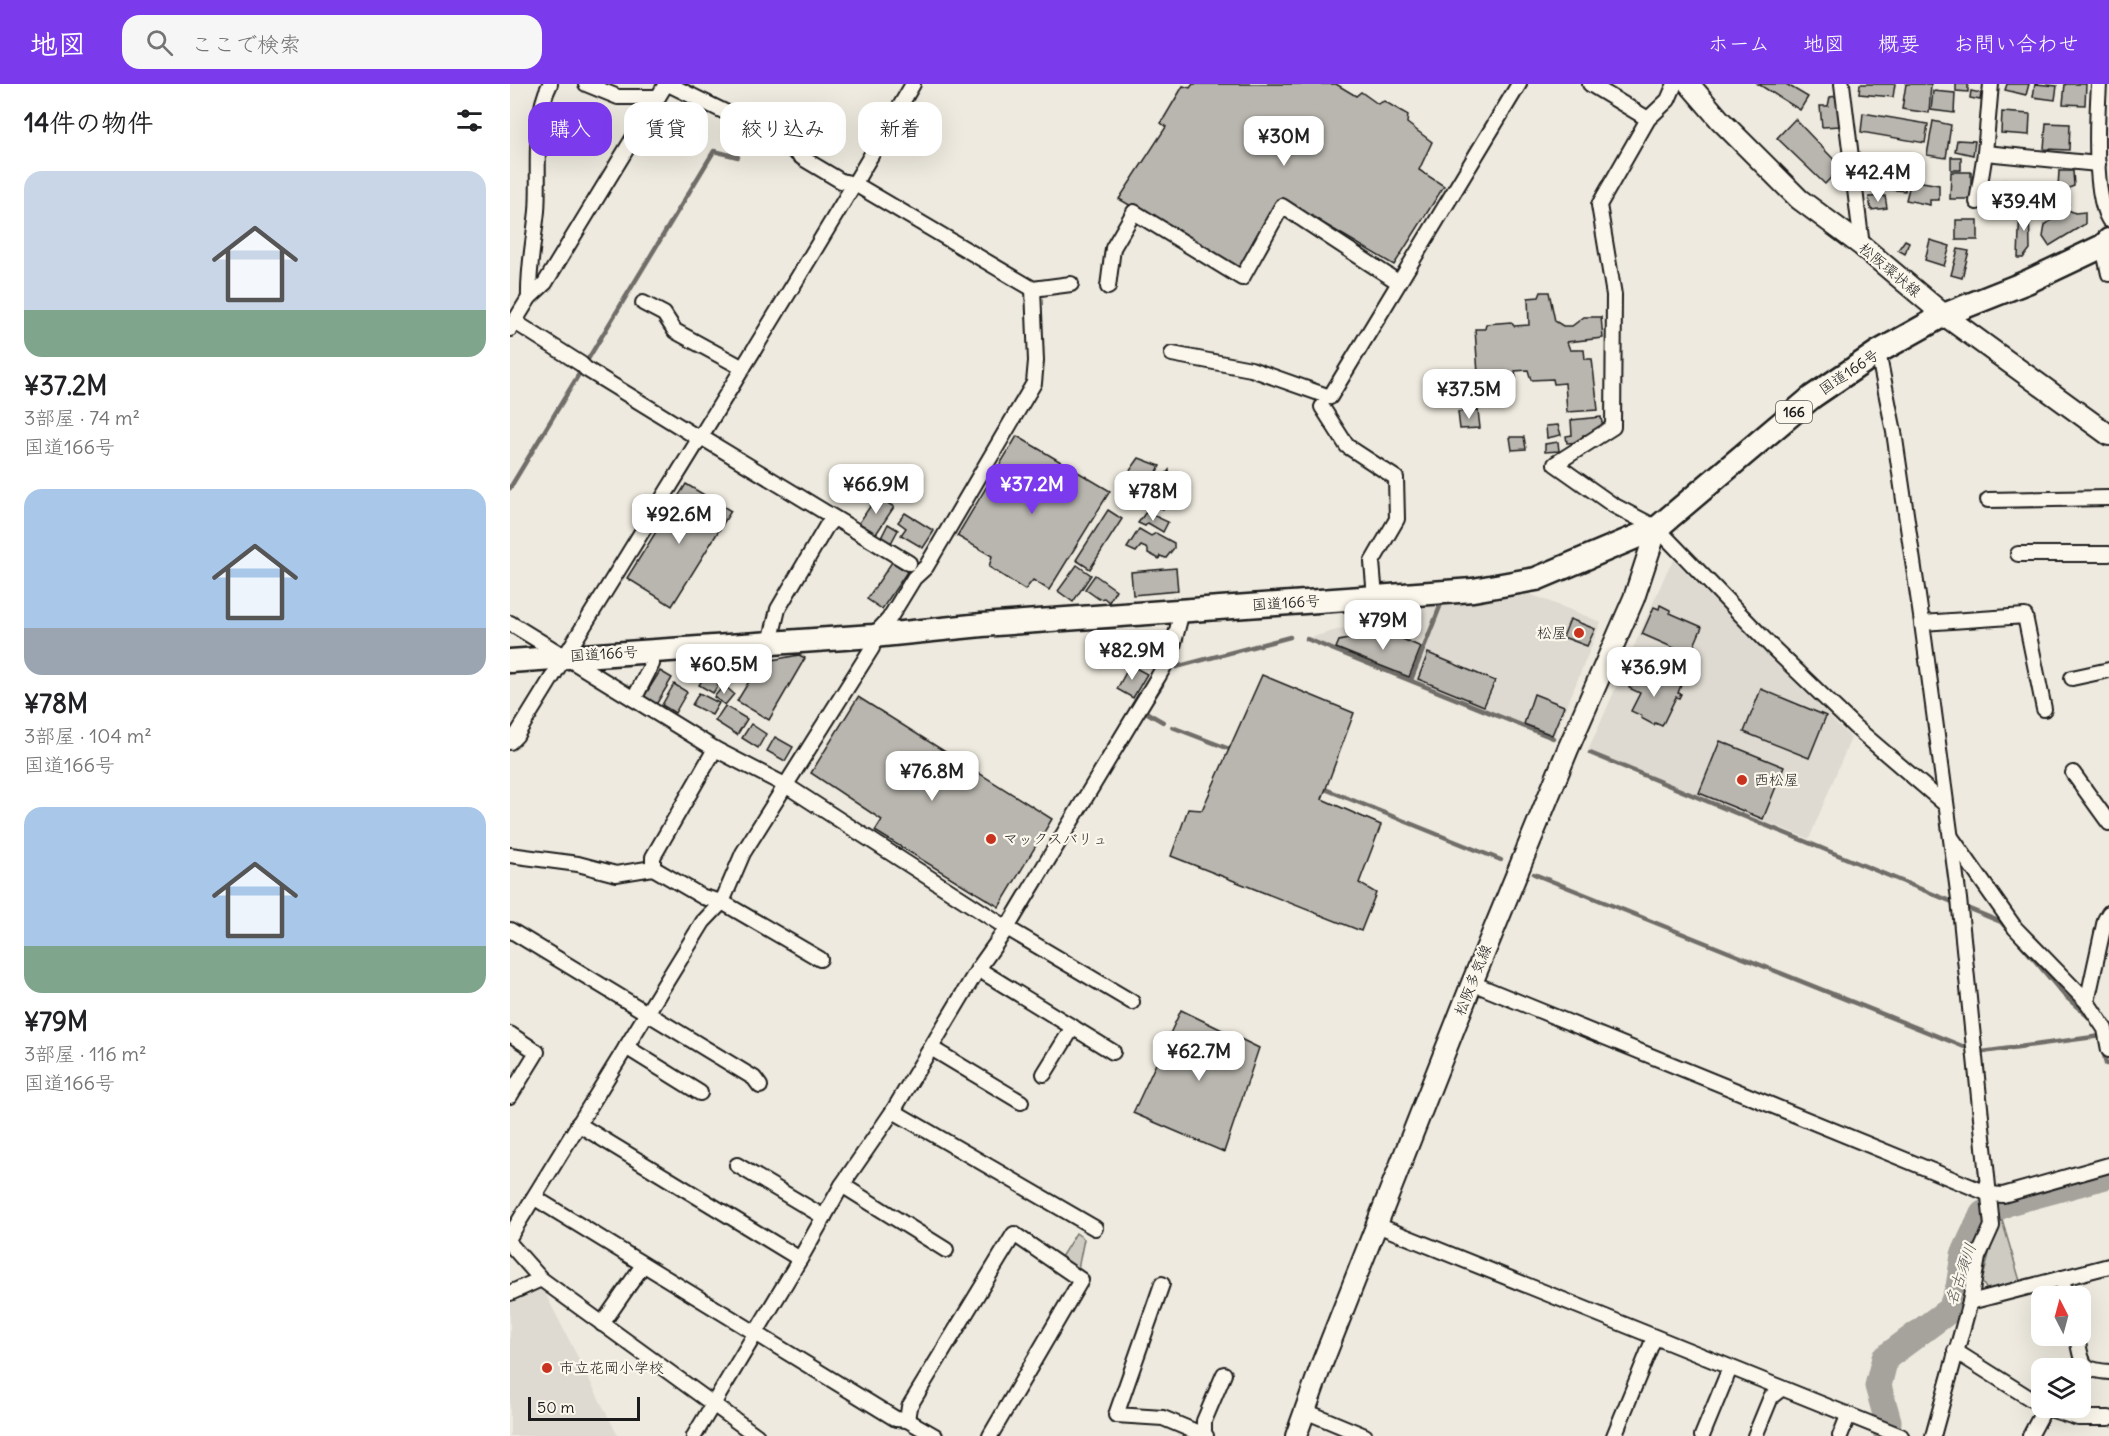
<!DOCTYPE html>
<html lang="ja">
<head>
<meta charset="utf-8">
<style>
  :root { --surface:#fff; --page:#f6f6f6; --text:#202124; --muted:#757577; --accent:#7c3aed }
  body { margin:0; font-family:Delius,"Klee One",sans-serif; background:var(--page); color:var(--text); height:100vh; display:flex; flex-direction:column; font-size:22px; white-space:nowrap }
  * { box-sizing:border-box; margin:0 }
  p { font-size:20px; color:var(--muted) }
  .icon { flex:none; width:33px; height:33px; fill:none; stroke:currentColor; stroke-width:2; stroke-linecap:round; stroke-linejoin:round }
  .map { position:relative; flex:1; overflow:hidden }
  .side { display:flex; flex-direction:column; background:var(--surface); width:510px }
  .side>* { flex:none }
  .guide { position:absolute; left:18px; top:18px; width:570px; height:54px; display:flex; gap:12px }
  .needle { width:39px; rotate:354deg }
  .tools { position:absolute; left:1521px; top:1202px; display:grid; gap:12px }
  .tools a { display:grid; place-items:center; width:60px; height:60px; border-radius:12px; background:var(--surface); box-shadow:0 6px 24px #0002; font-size:30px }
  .scale { position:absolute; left:18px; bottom:15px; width:112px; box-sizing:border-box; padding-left:6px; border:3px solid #1c1c1c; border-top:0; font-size:16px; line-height:21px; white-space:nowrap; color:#1c1c1c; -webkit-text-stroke:4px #fbf7ec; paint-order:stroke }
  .price { position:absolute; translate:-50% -51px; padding:0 14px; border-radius:12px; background:#fff; color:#222; font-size:20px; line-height:39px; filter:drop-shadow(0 2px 3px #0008) }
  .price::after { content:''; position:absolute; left:50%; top:36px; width:18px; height:14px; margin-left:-9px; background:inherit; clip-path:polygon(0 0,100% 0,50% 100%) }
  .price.on { background:var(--accent); color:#fff }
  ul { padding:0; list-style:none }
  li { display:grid; align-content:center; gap:12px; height:318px; padding:0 24px }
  li span { display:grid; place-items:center; height:186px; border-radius:18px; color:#555 }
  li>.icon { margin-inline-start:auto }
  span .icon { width:108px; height:108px; fill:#fffc; stroke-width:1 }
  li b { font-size:26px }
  h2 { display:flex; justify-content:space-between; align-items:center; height:72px; padding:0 24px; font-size:26px }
  .pill { padding:0 21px; border-radius:18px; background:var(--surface); box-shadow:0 6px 24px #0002; font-size:21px; line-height:54px }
  .pill.on { background:var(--accent); color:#fff }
  header { display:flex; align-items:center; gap:36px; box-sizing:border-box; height:84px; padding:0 30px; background:var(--accent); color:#fff }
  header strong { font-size:28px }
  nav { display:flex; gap:33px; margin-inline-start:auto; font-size:21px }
  .search { width:420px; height:54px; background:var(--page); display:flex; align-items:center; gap:15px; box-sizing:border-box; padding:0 21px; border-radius:18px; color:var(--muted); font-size:22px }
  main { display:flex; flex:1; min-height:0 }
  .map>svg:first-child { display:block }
  .built { fill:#dedad1 }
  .green { fill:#ceccc2; stroke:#75746f; stroke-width:1.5 }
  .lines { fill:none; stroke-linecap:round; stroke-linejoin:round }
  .stream { stroke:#6f6d69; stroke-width:4.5 }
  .river { stroke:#a6a39d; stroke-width:27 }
  .building { fill:#b9b6af; stroke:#1c1c1c; stroke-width:1.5 }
  .minor-casing { stroke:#1c1c1c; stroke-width:18 }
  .secondary-casing { stroke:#1c1c1c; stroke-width:24 }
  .trunk-casing { stroke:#1c1c1c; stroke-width:27 }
  .minor { stroke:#fbf7ec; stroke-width:14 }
  .secondary { stroke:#fbf7ec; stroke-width:20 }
  .trunk { stroke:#fbf7ec; stroke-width:22 }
  .poi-dot { fill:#c8321e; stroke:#fbf7ec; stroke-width:2 }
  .labels { text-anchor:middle; stroke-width:4.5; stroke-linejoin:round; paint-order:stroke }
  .shield { fill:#fbf7ec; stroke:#5f5e5a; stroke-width:1.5 }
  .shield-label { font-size:14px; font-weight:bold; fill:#1c1c1c }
  .street-label { font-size:15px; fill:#1c1c1c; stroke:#fbf7ec }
  .poi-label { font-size:15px; fill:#1c1c1c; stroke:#fbf7ec; text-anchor:start }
  .water-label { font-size:16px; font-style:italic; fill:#5a5956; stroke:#fbf7ec }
</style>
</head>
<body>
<header>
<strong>地図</strong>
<div class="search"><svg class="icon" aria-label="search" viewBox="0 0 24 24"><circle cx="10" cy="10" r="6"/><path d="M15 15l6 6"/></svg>ここで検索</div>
<nav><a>ホーム</a><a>地図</a><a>概要</a><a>お問い合わせ</a></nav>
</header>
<main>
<section class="side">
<h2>14件の物件<svg class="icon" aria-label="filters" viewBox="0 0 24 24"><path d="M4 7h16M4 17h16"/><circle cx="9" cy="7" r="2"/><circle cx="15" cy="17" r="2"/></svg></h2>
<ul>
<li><span style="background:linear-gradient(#c9d6e8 75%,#7fa58c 0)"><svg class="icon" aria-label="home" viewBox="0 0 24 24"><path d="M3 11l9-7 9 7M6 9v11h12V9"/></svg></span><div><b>¥37.2M</b><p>3部屋 · 74 m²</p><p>国道166号</p></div></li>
<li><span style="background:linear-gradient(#a9c7e8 75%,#9aa5b1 0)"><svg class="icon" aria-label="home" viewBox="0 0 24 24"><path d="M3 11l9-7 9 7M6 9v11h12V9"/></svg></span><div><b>¥78M</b><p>3部屋 · 104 m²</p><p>国道166号</p></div></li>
<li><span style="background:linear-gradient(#a9c7e8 75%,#7fa58c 0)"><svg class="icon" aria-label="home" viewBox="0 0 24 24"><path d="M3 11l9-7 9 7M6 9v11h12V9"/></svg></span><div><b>¥79M</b><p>3部屋 · 116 m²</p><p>国道166号</p></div></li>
</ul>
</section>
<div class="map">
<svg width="1599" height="1352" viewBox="0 0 1599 1352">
  <rect width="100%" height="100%" fill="#eeeadf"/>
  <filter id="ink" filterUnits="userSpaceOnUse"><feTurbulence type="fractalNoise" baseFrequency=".0167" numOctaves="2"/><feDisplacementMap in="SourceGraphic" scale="12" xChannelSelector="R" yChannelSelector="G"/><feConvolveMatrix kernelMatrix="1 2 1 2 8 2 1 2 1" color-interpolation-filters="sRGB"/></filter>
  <g filter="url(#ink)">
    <!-- built -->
    <g class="built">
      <polygon points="1164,476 1341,654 1299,755 1078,667 1157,487"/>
      <polygon points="1020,510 1091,538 1044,654 799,554 914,521 974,517"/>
      <polygon points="31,1201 108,1352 0,1352 0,1216"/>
    </g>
    <!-- green -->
    <g class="green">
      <polygon points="1492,1136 1510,1197 1477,1206 1472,1198 1486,1142"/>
      <polygon points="566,1149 574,1155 568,1185 551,1173"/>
    </g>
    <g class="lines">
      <!-- stream -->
      <g class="stream">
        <polyline points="0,404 204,67 228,73"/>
        <polyline points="797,555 1043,654"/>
        <polyline points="666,583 780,553"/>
        <polyline points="901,596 931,520"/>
        <polyline points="640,619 652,601"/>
        <polyline points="634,627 653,638"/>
        <polyline points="662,643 722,666"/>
        <polyline points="1080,669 1491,838 1499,847"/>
        <polyline points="810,703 991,776"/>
        <polyline points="1024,790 1452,962 1472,968 1591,952 1592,956"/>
        <polyline points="1505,853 1554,911 1583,937"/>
        <polyline points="1593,965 1596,980 1599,980"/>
      </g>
      <!-- river -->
      <polyline class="river" points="1377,1352 1378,1337 1368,1302 1375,1274 1441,1225 1449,1203 1454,1171 1473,1130 1499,1118 1599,1091"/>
    </g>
    <!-- building -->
    <g class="building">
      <polygon points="683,0 826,0 846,12 851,8 868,20 874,17 898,31 897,39 922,58 909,86 934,102 884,181 774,116 730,185 609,115 656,43 651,39 673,2 680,4"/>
      <polygon points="1248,0 1276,0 1298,13 1290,26"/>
      <polygon points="1350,0 1385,0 1383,13 1349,10"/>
      <polygon points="1396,0 1421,0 1419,29 1392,25"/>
      <polygon points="1446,0 1458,0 1458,8 1446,7"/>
      <polygon points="1497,0 1519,0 1516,11 1495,6"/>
      <polygon points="1525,0 1547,2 1545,16 1523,13"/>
      <polygon points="1555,0 1576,0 1575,21 1553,20"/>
      <polygon points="1423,7 1445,9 1444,29 1421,26"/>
      <polygon points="1461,7 1471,9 1470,16 1460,14"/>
      <polygon points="1327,12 1331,42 1312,43 1310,22 1318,22 1320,13"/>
      <polygon points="1492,28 1520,30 1519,51 1491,49"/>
      <polygon points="1353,29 1418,40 1415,59 1351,48"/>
      <polygon points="1285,35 1331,83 1315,100 1267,54"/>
      <polygon points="1423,37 1441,41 1436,74 1417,71"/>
      <polygon points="1536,39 1560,40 1559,66 1534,65"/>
      <polygon points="1447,56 1465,57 1463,71 1445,67"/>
      <rect x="1441" y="73" width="10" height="13"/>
      <polygon points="1549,87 1563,87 1564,102 1559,104 1559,120 1547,119"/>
      <polygon points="1441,88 1461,88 1461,115 1440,115"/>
      <polygon points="1376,96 1395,98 1395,107 1376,105"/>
      <polygon points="1401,96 1429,101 1429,116 1420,116 1420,121 1396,116"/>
      <polygon points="1511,96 1515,113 1507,115 1485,113 1485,97"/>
      <polygon points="1375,112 1377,124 1361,126 1359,113"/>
      <polygon points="1519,121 1520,165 1513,174 1508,174 1510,122"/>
      <polygon points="1554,124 1565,129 1575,128 1575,140 1539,162 1533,153 1535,141 1547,132 1548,126"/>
      <rect x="1446" y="136" width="22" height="20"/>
      <polygon points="1395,156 1399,158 1395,170 1388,166"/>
      <polygon points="1420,156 1440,162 1434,182 1415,176"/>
      <polygon points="1448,165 1459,167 1452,194 1441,191"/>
      <polygon points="1031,208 1039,208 1045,237 1053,242 1062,242 1074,233 1091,233 1093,254 1057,258 1060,266 1074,266 1075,275 1082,275 1088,326 1057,328 1055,299 1044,300 1043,295 1021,296 1018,286 1005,287 1006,294 980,296 980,290 968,290 965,245 975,245 976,240 1001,238 1004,242 1019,241 1018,214 1029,213"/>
      <polygon points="968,326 970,344 950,345 948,328"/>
      <polygon points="1091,333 1093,344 1087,350 1073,351 1071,358 1057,359 1056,352 1062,351 1061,336"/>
      <polygon points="1048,341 1051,351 1037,354 1036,342"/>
      <polygon points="507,352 600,407 539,506 523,496 515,506 479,483 482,472 447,452"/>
      <polygon points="1000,353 1014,353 1016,365 1002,366"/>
      <polygon points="1048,358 1049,367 1035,368 1035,360"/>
      <polygon points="629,374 650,382 642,396 634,396 619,388"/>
      <polygon points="659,386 662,412 653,425 638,418 639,413 623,406 622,398 624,394 644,406"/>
      <polygon points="176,400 221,427 162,522 117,494"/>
      <polygon points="367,412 384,423 366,450 349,439"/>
      <polygon points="598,426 612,435 580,485 566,476"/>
      <polygon points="636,428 658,438 653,448 638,439 635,442 628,439"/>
      <polygon points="395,429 424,447 413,464 391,451 396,444 388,438"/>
      <polygon points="378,440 388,446 381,459 371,454"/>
      <polygon points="629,445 641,452 646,449 664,459 664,464 656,474 650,472 649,475 638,469 638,465 631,462 626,468 617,464"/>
      <polygon points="382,478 397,488 372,525 357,515"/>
      <polygon points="567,481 581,491 563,518 548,507"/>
      <polygon points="666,484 668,507 623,511 621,488"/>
      <polygon points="585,491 606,506 599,518 594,514 589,515 575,505"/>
      <polygon points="1150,521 1160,526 1160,529 1192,543 1180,571 1132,550 1144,523 1149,525"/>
      <polygon points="1060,535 1085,545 1077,562 1053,553"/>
      <polygon points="867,544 911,563 899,593 826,564 829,557 847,553 847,548 850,547 851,551 865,548"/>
      <polygon points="918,569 985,597 974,622 908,595"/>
      <polygon points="289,571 295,574 259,636 227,617 251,578"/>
      <polygon points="620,581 637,590 623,614 607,605"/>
      <polygon points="198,586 212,595 203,609 189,601"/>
      <polygon points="150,587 162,594 144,624 132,616"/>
      <polygon points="1127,588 1141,595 1143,591 1154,596 1155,593 1171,601 1168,609 1171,610 1169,614 1166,613 1152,642 1145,639 1144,641 1131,634 1132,632 1121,627 1130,609 1119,604"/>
      <polygon points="752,591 844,629 812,715 871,741 849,799 866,809 851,847 661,772 678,725 692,726"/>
      <polygon points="164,600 177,608 165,629 152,621"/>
      <polygon points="214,601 224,610 215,621 204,613"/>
      <polygon points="1251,605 1316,632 1299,674 1234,648"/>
      <polygon points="189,609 209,619 202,631 182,621"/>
      <polygon points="1024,610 1054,622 1042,651 1014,640"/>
      <polygon points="348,613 542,735 489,823 365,747 372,736 301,689"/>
      <polygon points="215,622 237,635 227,651 205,637"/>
      <polygon points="241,640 256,650 248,664 232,654"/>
      <polygon points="265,653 283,663 275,677 257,667"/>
      <polygon points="1210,657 1274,683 1253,735 1189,709"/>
      <polygon points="671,926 749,964 714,1068 623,1029"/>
    </g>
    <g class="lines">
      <defs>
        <g id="minor">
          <polyline points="76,0 108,13 148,13"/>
          <polyline points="158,0 264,52 294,75 331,97 345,100 523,205 561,200"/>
          <polyline points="1080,0 1138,35"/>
          <polyline points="1165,0 1158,16 1138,35 1089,121 1104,211 1103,343 1045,380 1103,421 1147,444 1261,562 1345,643 1436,721"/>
          <polyline points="1332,0 1352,162"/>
          <polyline points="1481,0 1475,69 1588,80"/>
          <path d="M1589 0C1587 32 1583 111 1599 136"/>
          <polyline points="1467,118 1475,69"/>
          <polyline points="1593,162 1599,190"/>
          <polyline points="598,203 603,164 624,128 732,194 772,122 888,198"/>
          <path d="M19 214C18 185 24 156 27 127 30 89 22 34 40 0"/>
          <polyline points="133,219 154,230 165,247 233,284"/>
          <polyline points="5,238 71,280 76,285 190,355"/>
          <polyline points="0,245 19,214 35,199 156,0"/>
          <polyline points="1368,268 1384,348 1412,539 1449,815 1482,1142 1468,1173 1460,1218 1423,1352"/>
          <polyline points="662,270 741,285 820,313 1009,0"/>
          <polyline points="812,323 837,362 886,394 887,435 862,478 865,513"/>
          <polyline points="191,353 399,479"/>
          <polyline points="1478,416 1599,414"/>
          <polyline points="1508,470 1599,470"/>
          <polyline points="0,539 205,665 277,702 497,844 622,918"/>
          <polyline points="1412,539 1515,532 1534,625"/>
          <polyline points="260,559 268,525 316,443 324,434"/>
          <polyline points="1562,594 1599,586"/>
          <polyline points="124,615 142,580 140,567"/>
          <path d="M0 658 6 652C139 435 275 220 403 0"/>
          <polyline points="1563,689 1599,739"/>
          <polyline points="1441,753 1505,844 1577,918 1595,945 1599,966"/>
          <polyline points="0,771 68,780 106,790 143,784 193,813 212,818 310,875"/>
          <polyline points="143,784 143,773 205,665"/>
          <polyline points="0,846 244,994 250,1002"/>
          <polyline points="468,885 603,968"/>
          <polyline points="962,899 1479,1110 1493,1111 1599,1081"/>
          <polyline points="1577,918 1595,836 1599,829"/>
          <polyline points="0,950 27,968 0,1012"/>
          <polyline points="116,963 190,1009"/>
          <polyline points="421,964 511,1018"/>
          <polyline points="534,990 563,943"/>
          <polyline points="383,1027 585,1144"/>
          <polyline points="68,1040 290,1175"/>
          <polyline points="227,1081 314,1133"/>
          <polyline points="332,1101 436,1166"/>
          <polyline points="25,1114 386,1335 397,1336 425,1352"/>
          <polyline points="867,1141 1391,1352"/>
          <polyline points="0,1152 193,838 212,818 233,769 362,564 363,552 379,535 404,494 416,483 524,299 526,277 523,205"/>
          <polyline points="0,1160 31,1195 247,1352"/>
          <polyline points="1552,1194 1556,1212"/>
          <polyline points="652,1200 606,1331 653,1334 696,1352"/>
          <polyline points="0,1209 31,1195"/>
          <polyline points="1460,1218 1599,1182"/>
          <polyline points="92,1240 133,1181"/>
          <path d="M1566 1251C1573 1277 1568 1286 1599 1288"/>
          <polyline points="1445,1267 1532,1322"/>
          <polyline points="1533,1323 1568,1334 1599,1334"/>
          <polyline points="795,1327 855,1352"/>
          <polyline points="397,1336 399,1323 504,1150 571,1196 480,1352"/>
          <polyline points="694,1351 694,1337 714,1290"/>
          <polyline points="184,1352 290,1175 332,1101 383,1027 468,885 497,844 648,593 661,570 672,527"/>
          <polyline points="1104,1352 1144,1254"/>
          <polyline points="1192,1352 1220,1284"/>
          <polyline points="1245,1352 1261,1313 1271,1305"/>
          <polyline points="1330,1352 1338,1332"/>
          <polyline points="1520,1352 1535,1324"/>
        </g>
        <g id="secondary">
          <polyline points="1179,0 1210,36 1289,115 1352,162 1434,231 1599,351"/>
          <polyline points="786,1352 811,1282 962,899 1058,665 1124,514 1147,444"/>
        </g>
        <polyline id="trunk" points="0,577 363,552 472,541 963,506 1026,495 1147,444 1302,313 1368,268 1434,231 1517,198 1593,162 1599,156"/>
      </defs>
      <!-- minor casing -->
      <use href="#minor" class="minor-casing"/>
      <!-- secondary casing -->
      <use href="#secondary" class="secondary-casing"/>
      <!-- trunk casing -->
      <use href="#trunk" class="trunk-casing"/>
      <!-- minor -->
      <use href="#minor" class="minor"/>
      <!-- secondary -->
      <use href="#secondary" class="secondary"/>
      <!-- trunk -->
      <use href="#trunk" class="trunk"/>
    </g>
  </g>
  <!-- markers -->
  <g class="poi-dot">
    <circle cx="1069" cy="549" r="6"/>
    <circle cx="1232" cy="696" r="6"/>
    <circle cx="481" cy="755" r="6"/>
    <circle cx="37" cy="1284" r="6"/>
  </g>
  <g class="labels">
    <!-- shield labels -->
    <rect class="shield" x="1266" y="317" width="36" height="22" rx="4.5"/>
    <g class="shield-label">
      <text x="1284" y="333">166</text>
    </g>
    <!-- street labels -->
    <g class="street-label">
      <text transform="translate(1380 186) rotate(40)" y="5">松阪環状線</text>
      <text transform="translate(1339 288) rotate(-34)" y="5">国道166号</text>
      <text transform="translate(776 519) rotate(-4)" y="5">国道166号</text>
      <text transform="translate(94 570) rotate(-4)" y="5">国道166号</text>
      <text transform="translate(963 896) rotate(-68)" y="5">松阪多気線</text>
    </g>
    <!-- poi labels -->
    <g class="poi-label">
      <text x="1057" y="554" text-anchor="end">松屋</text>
      <text x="1244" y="701">西松屋</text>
      <text x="493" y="760">マックスバリュ</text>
      <text x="49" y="1289">市立花岡小学校</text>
    </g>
    <!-- water labels -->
    <g class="water-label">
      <text transform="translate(1450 1190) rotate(-71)" y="6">名古須川</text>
    </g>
  </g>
</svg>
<div class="tools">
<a><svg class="needle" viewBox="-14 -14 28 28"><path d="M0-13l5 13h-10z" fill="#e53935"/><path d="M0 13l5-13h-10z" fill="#757577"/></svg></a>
<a><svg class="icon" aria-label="layers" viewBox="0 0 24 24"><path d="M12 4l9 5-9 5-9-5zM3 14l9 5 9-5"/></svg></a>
</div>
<div class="scale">50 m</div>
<b class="price" style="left:774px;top:83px">¥30M</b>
<b class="price" style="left:1368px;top:119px">¥42.4M</b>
<b class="price" style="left:1514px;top:148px">¥39.4M</b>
<b class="price" style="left:959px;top:336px">¥37.5M</b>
<b class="price" style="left:366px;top:431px">¥66.9M</b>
<b class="price on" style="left:522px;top:431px">¥37.2M</b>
<b class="price" style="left:643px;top:438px">¥78M</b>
<b class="price" style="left:169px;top:461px">¥92.6M</b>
<b class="price" style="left:873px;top:567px">¥79M</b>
<b class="price" style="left:622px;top:597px">¥82.9M</b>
<b class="price" style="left:214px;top:611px">¥60.5M</b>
<b class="price" style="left:1144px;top:614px">¥36.9M</b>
<b class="price" style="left:422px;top:718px">¥76.8M</b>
<b class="price" style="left:689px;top:998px">¥62.7M</b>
<div class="guide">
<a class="pill on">購入</a>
<a class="pill">賃貸</a>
<a class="pill">絞り込み</a>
<a class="pill">新着</a>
</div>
</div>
</main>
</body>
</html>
